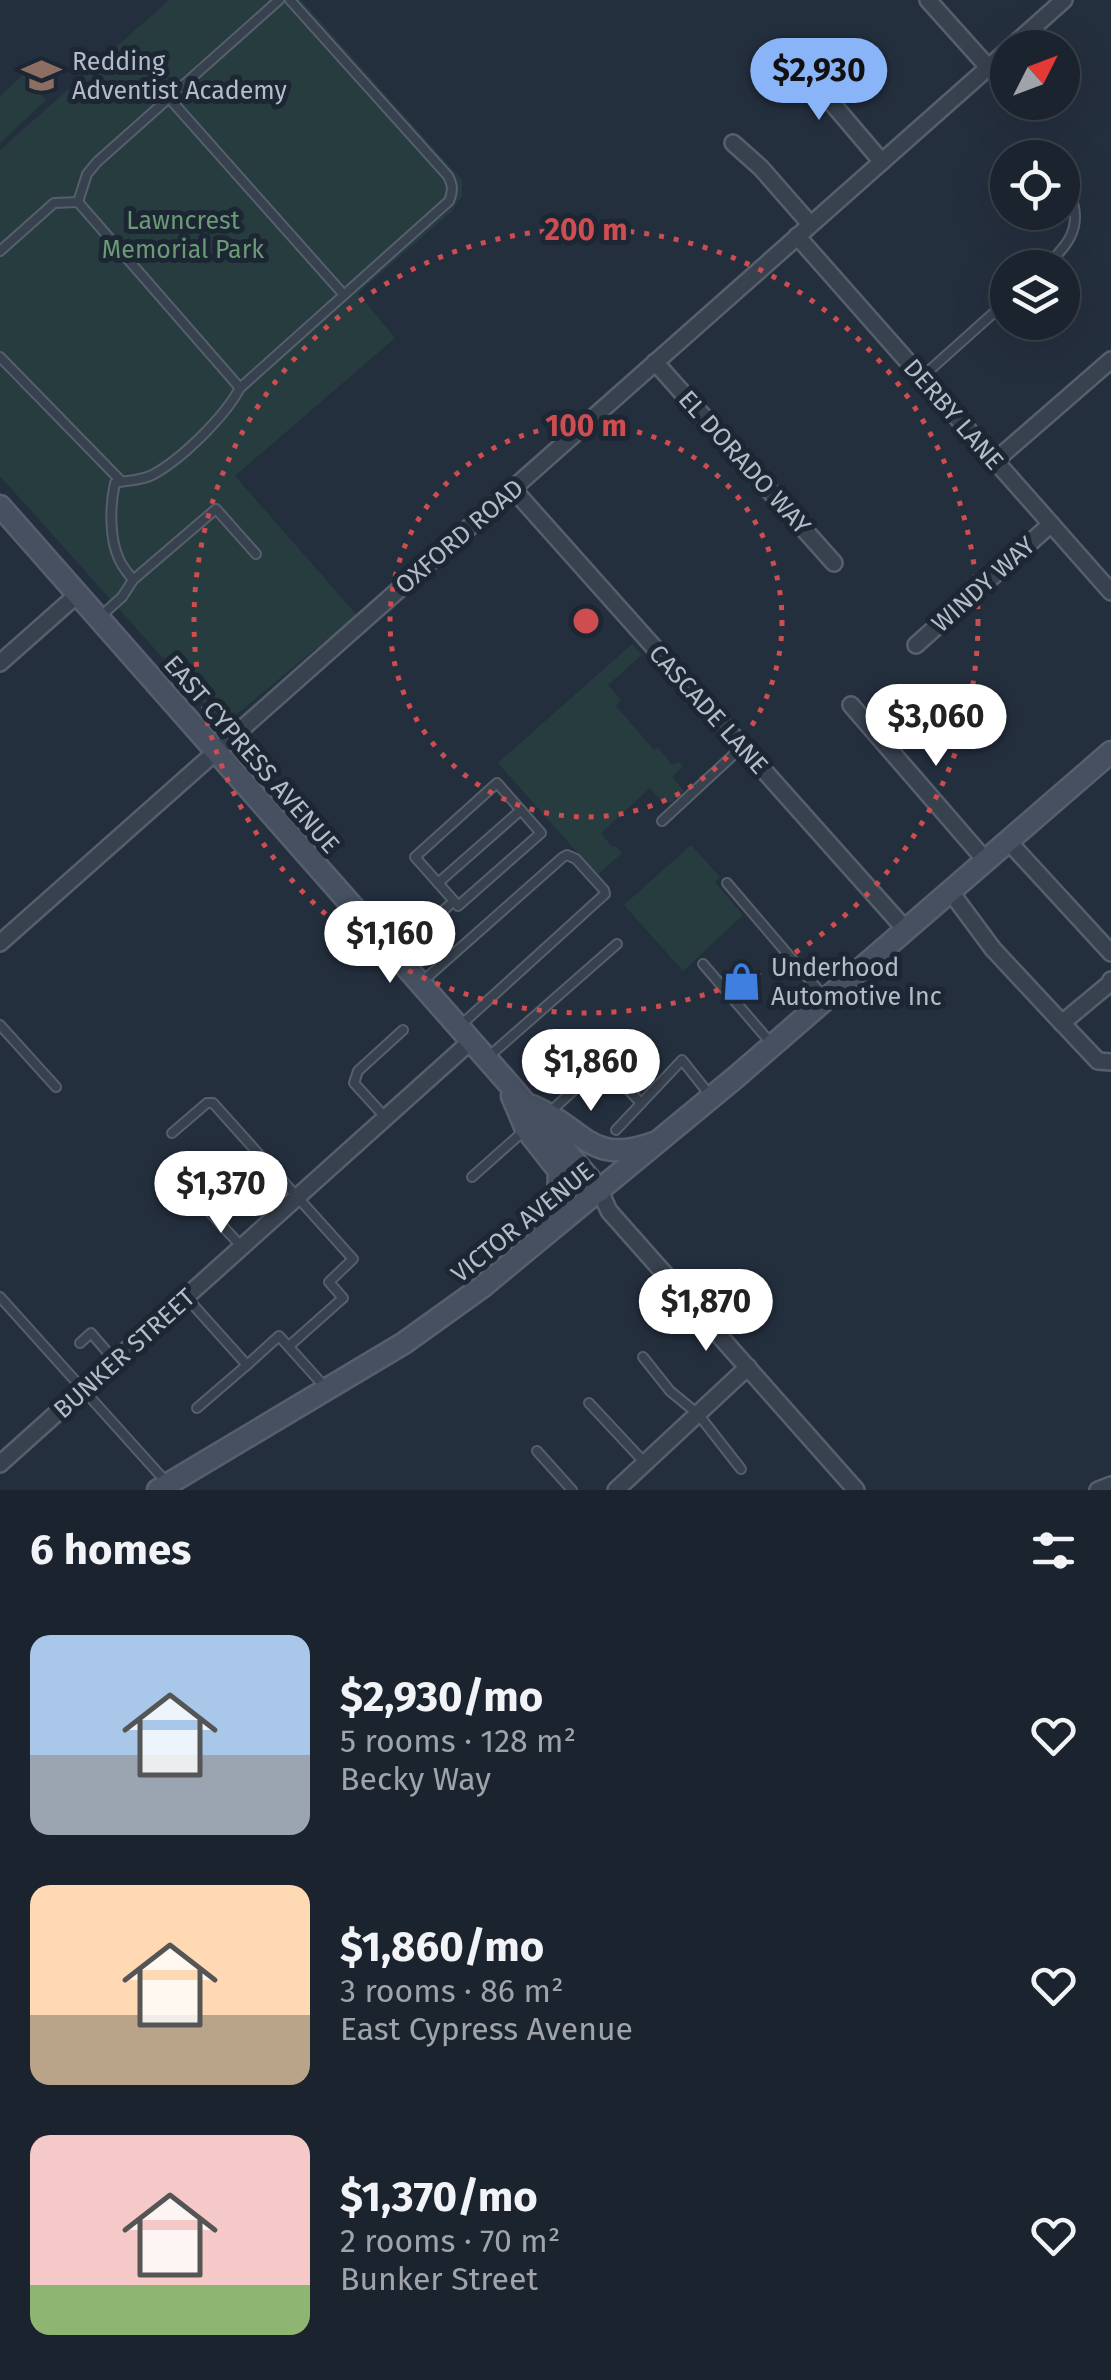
<!DOCTYPE html>
<html lang="en">
<head>
<meta charset="utf-8">
<style>
  :root { --surface:#1b232e; --page:#282f3a; --text:#f1f3f6; --muted:#a0a4aa; --line:#39404a; --accent:#8ab4f8 }
  body { margin:0; font-family:"Fira Sans",sans-serif; background:var(--page); color:var(--text); height:100vh; display:flex; flex-direction:column; font-size:38px; white-space:nowrap }
  * { box-sizing:border-box; margin:0 }
  p { font-size:32px; color:var(--muted) }
  .icon { flex:none; width:55px; height:55px; fill:none; stroke:currentColor; stroke-width:2; stroke-linecap:round; stroke-linejoin:round }
  .map { position:relative; height:1490px; overflow:hidden }
  .panel { display:flex; flex-direction:column; background:var(--surface); flex:1 }
  .panel>* { flex:none }
  .needle { width:65px; rotate:48deg }
  .fabs { position:absolute; left:990px; top:30px; display:grid; gap:20px }
  .fabs a { display:grid; place-items:center; width:90px; height:90px; border-radius:50%; background:var(--surface); box-shadow:0 10px 40px #0002,0 0 0 2px var(--line); font-size:50px }
  .price { position:absolute; translate:-50% -85px; padding:0 22px; border-radius:35px; background:#fff; color:#222; font-size:32px; line-height:65px; filter:drop-shadow(0 2px 5px #0008) }
  .price::after { content:''; position:absolute; left:50%; top:60px; width:30px; height:22px; margin-left:-15px; background:inherit; clip-path:polygon(0 0,100% 0,50% 100%) }
  .price.selected { background:var(--accent); color:#111 }
  ul { padding:0; list-style:none }
  li { display:flex; align-items:center; gap:30px; height:250px; padding:0 30px }
  li span { display:grid; place-items:center; flex:none; width:280px; height:200px; border-radius:20px; color:#555 }
  li>.icon { margin-inline-start:auto }
  span .icon { width:120px; height:120px; fill:#fffc; stroke-width:1 }
  li b { font-size:42px }
  h2 { display:flex; justify-content:space-between; align-items:center; height:120px; padding:0 30px; font-size:42px }
  .map>svg:first-child { display:block }
  .green { fill:#263c3f }
  .lines { fill:none; stroke-linecap:round; stroke-linejoin:round }
  .lane-casing { stroke:#565f6c; stroke-width:12 }
  .street-casing { stroke:#565f6c; stroke-width:20 }
  .secondary-casing { stroke:#565f6c; stroke-width:25 }
  .lane { stroke:#38414e; stroke-width:8 }
  .street { stroke:#38414e; stroke-width:15 }
  .secondary { stroke:#465061; stroke-width:20 }
  .ring { fill:none; stroke:#ce4d50; stroke-width:5; stroke-dasharray:5 10 }
  .labels { text-anchor:middle; stroke-width:10; stroke-linejoin:round; paint-order:stroke }
  .poi-label { font-size:25px; fill:#b4bcc9; stroke:#1d2633; text-anchor:start }
  .park-label { font-size:25px; fill:#6b9a76; stroke:#1d2633 }
  .street-label { font-size:25px; fill:#b4bcc9; stroke:#1d2633 }
  .centre { fill:#ce4d50; stroke:#1d2633; stroke-width:5 }
  .ring-label { font-size:30px; text-anchor:middle; font-weight:bold; fill:#ce4d50; stroke:#1d2633; stroke-width:10; stroke-linejoin:round; paint-order:stroke }
</style>
</head>
<body>
<div class="map">
<svg width="1111" height="1490" viewBox="0 0 1111 1490">
  <rect width="100%" height="100%" fill="#242f3e"/>
  <!-- green -->
  <g class="green">
    <polygon points="169,0 301,0 462,180 462,196 451,212 358,293 395,338 235,476 357,615 227,722 223,722 213,714 0,476 0,150"/>
    <polygon points="23,75 46,100 0,143 0,96"/>
    <polygon points="632,644 642,655 608,685 621,700 616,706 654,750 658,747 672,765 679,762 683,766 672,777 684,791 672,802 662,802 650,788 601,833 612,847 615,846 622,853 597,875 498,763"/>
    <polygon points="691,845 720,877 715,882 743,915 683,971 624,905"/>
  </g>
  <g class="lines">
    <defs>
      <g id="lane">
        <polyline points="169,98 344,295"/>
        <polyline points="78,202 240,388"/>
        <polyline points="0,251 54,203 78,202 87,174 97,162 279,0"/>
        <path d="M1044 268C1067 246 1083 229 1071 196"/>
        <polyline points="0,357 121,481"/>
        <polyline points="922,377 1008,300"/>
        <path d="M133 580C129 574 122 567 119 559 109 538 110 505 115 483 128 480 142 481 154 474 183 458 225 416 240 388L449 201C453 191 453 185 448 176L290 0"/>
        <polyline points="102,615 122,597 133,580 216,509 256,554"/>
        <polyline points="662,821 743,746"/>
        <polyline points="438,883 521,810"/>
        <polyline points="727,883 826,999"/>
        <polyline points="398,951 454,901 415,857 497,783 541,833 458,906 454,901"/>
        <polyline points="703,964 770,1042"/>
        <polyline points="423,981 563,857 567,855 576,859 604,890 605,894 462,1024"/>
        <polyline points="0,1025 56,1087"/>
        <polyline points="487,1058 617,944"/>
        <polyline points="551,1111 603,1063 641,1103"/>
        <polyline points="385,1117 354,1083 358,1071 403,1030"/>
        <polyline points="616,1130 682,1060 709,1094"/>
        <polyline points="172,1133 207,1103 213,1103 353,1259 329,1282 343,1298 289,1346"/>
        <polyline points="167,1166 242,1247"/>
        <polyline points="472,1177 526,1129"/>
        <polyline points="0,1297 168,1484"/>
        <polyline points="187,1298 247,1365 197,1408"/>
        <polyline points="80,1343 91,1333 115,1361"/>
        <polyline points="643,1357 670,1391 698,1414 741,1469"/>
        <polyline points="247,1365 279,1336 324,1386"/>
        <polyline points="589,1403 645,1463"/>
        <polyline points="537,1451 572,1490"/>
      </g>
      <g id="street">
        <polyline points="928,0 988,67"/>
        <polyline points="1010,48 1064,0"/>
        <polyline points="806,59 809,76 882,162"/>
        <polyline points="733,143 761,168 810,224"/>
        <polyline points="797,236 1111,592"/>
        <polyline points="655,362 834,563"/>
        <polyline points="996,460 1111,360"/>
        <polyline points="513,489 906,930"/>
        <polyline points="916,645 1051,524"/>
        <polyline points="0,663 78,594"/>
        <polyline points="851,705 986,861"/>
        <polyline points="1008,841 1111,953"/>
        <polyline points="950,891 993,949 1062,1023 1098,1061 1111,1062"/>
        <polyline points="0,943 1008,50"/>
        <polyline points="1062,1023 1109,984 1111,980"/>
        <polyline points="600,1191 609,1211 856,1490"/>
        <polyline points="0,1464 471,1041"/>
        <polyline points="616,1490 748,1367"/>
        <polyline points="1098,1490 1111,1485"/>
      </g>
      <g id="secondary">
        <polyline points="0,506 509,1084 600,1191"/>
        <polyline points="512,1096 526,1129 559,1171 558,1205 544,1234"/>
        <path d="M532 1106C583 1127 589 1167 654 1143"/>
        <polyline points="158,1490 404,1343 482,1287 736,1077 1111,752"/>
      </g>
    </defs>
    <!-- lane casing -->
    <use href="#lane" class="lane-casing"/>
    <!-- street casing -->
    <use href="#street" class="street-casing"/>
    <!-- secondary casing -->
    <use href="#secondary" class="secondary-casing"/>
    <!-- lane -->
    <use href="#lane" class="lane"/>
    <!-- street -->
    <use href="#street" class="street"/>
    <!-- secondary -->
    <use href="#secondary" class="secondary"/>
  </g>
  <!-- distance rings -->
  <g class="ring">
    <circle cx="586" cy="621" r="196"/>
    <circle cx="586" cy="621" r="392"/>
  </g>
  <!-- icons -->
  <defs>
    <symbol id="school-bare" viewBox="-9 -9 18 18"><path d="M0-5L7-2L0 1L-7-2ZM-4 1L0 2.5L4 1V4Q0 6-4 4Z" fill="#8d6e63" stroke="#1d2633" stroke-width="2.5" paint-order="stroke"/></symbol>
    <symbol id="shop-bare" viewBox="-9 -9 18 18"><path d="M-5-2.5h2.3a2.7 3.5 0 0 1 5.4 0H5L5.5 6h-11ZM-1.5-2.5h3a1.5 2.3 0 0 0-3 0Z" fill="#3f7fe0" stroke="#1d2633" stroke-width="2.5" paint-order="stroke"/></symbol>
  </defs>
  <g fill-rule="evenodd">
    <use href="#school-bare" x="14" y="48" width="55" height="55"/>
    <use href="#shop-bare" x="714" y="954" width="55" height="55"/>
  </g>
  <g class="labels">
    <!-- poi labels -->
    <g class="poi-label">
      <text x="72" y="70">Redding<tspan x="72" dy="29">Adventist Academy</tspan></text>
      <text x="771" y="976">Underhood<tspan x="771" dy="29">Automotive Inc</tspan></text>
    </g>
    <!-- park labels -->
    <g class="park-label">
      <text x="183" y="229">Lawncrest<tspan x="183" dy="29">Memorial Park</tspan></text>
    </g>
    <!-- street labels -->
    <g class="street-label">
      <text transform="translate(954 414) rotate(49)" y="9">DERBY LANE</text>
      <text transform="translate(745 462) rotate(48)" y="9">EL DORADO WAY</text>
      <text transform="translate(459 536) rotate(-41)" y="9">OXFORD ROAD</text>
      <text transform="translate(983 584) rotate(-42)" y="9">WINDY WAY</text>
      <text transform="translate(709 709) rotate(48)" y="9">CASCADE LANE</text>
      <text transform="translate(252 754) rotate(49)" y="9">EAST CYPRESS AVENUE</text>
      <text transform="translate(522 1222) rotate(-39)" y="9">VICTOR AVENUE</text>
      <text transform="translate(124 1353) rotate(-42)" y="9">BUNKER STREET</text>
    </g>
  </g>
  <circle cx="586" cy="621" r="15" class="centre"/>
  <g class="ring-label">
    <text x="586" y="240">200 m</text>
    <text x="586" y="436">100 m</text>
  </g>
</svg>
<div class="fabs">
<a><svg class="needle" viewBox="-14 -14 28 28"><path d="M0-13l5 13h-10z" fill="#e53935"/><path d="M0 13l5-13h-10z" fill="#a0a4aa"/></svg></a>
<a><svg class="icon" aria-label="locate" viewBox="0 0 24 24"><circle cx="12" cy="12" r="6"/><path d="M12 2v4M12 18v4M2 12h4M18 12h4"/></svg></a>
<a><svg class="icon" aria-label="layers" viewBox="0 0 24 24"><path d="M12 4l9 5-9 5-9-5zM3 14l9 5 9-5"/></svg></a>
</div>
<b class="price selected" style="left:819px;top:123px">$2,930</b>
<b class="price" style="left:936px;top:769px">$3,060</b>
<b class="price" style="left:390px;top:986px">$1,160</b>
<b class="price" style="left:591px;top:1114px">$1,860</b>
<b class="price" style="left:221px;top:1236px">$1,370</b>
<b class="price" style="left:706px;top:1354px">$1,870</b>
</div>
<section class="panel">
<h2>6 homes<svg class="icon" aria-label="filters" viewBox="0 0 24 24"><path d="M4 7h16M4 17h16"/><circle cx="9" cy="7" r="2"/><circle cx="15" cy="17" r="2"/></svg></h2>
<ul>
<li><span style="background:linear-gradient(#a9c7e8 60%,#9aa5b1 0)"><svg class="icon" aria-label="home" viewBox="0 0 24 24"><path d="M3 11l9-7 9 7M6 9v11h12V9"/></svg></span><div><b>$2,930/mo</b><p>5 rooms · 128 m²</p><p>Becky Way</p></div><svg class="icon" aria-label="heart" viewBox="0 0 24 24"><path d="M12 20l-8-8c-3-5 5-10 8-4 3-6 11-1 8 4z"/></svg></li>
<li><span style="background:linear-gradient(#ffd9b3 65%,#b9a48a 0)"><svg class="icon" aria-label="home" viewBox="0 0 24 24"><path d="M3 11l9-7 9 7M6 9v11h12V9"/></svg></span><div><b>$1,860/mo</b><p>3 rooms · 86 m²</p><p>East Cypress Avenue</p></div><svg class="icon" aria-label="heart" viewBox="0 0 24 24"><path d="M12 20l-8-8c-3-5 5-10 8-4 3-6 11-1 8 4z"/></svg></li>
<li><span style="background:linear-gradient(#f6c9c9 75%,#8fb573 0)"><svg class="icon" aria-label="home" viewBox="0 0 24 24"><path d="M3 11l9-7 9 7M6 9v11h12V9"/></svg></span><div><b>$1,370/mo</b><p>2 rooms · 70 m²</p><p>Bunker Street</p></div><svg class="icon" aria-label="heart" viewBox="0 0 24 24"><path d="M12 20l-8-8c-3-5 5-10 8-4 3-6 11-1 8 4z"/></svg></li>
</ul>
</section>
</body>
</html>
